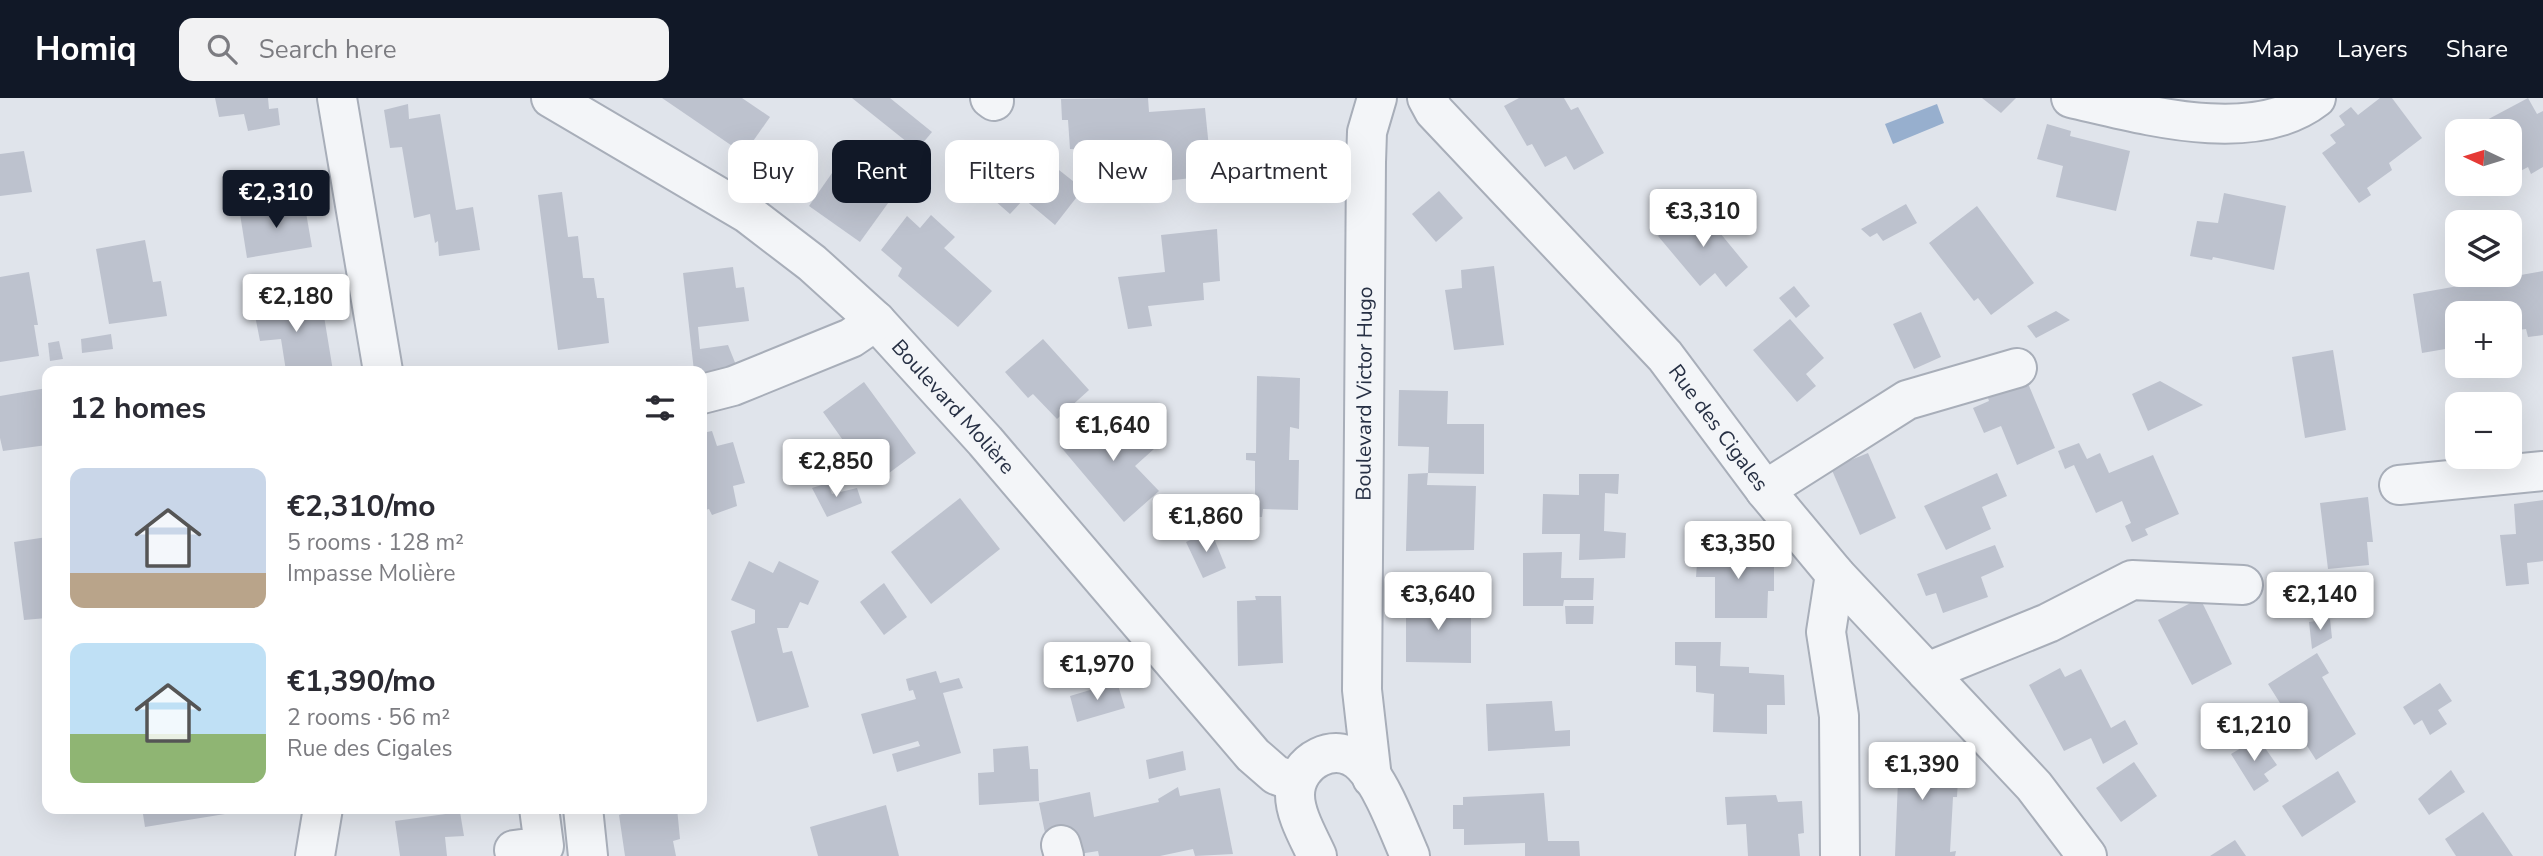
<!DOCTYPE html>
<html lang="en">
<head>
<meta charset="utf-8">
<style>
  :root { --surface:#fff; --page:#f2f2f3; --text:#2b2b33; --muted:#7c7c81; --accent:#111827 }
  body { margin:0; font-family:"Nunito Sans",sans-serif; background:var(--page); color:var(--text); height:100vh; display:flex; flex-direction:column; font-size:26px; white-space:nowrap }
  * { box-sizing:border-box; margin:0 }
  p { font-size:23px; color:var(--muted) }
  .icon { flex:none; width:38px; height:38px; fill:none; stroke:currentColor; stroke-width:2; stroke-linecap:round; stroke-linejoin:round }
  .map { position:relative; flex:1; overflow:hidden }
  .sheet { position:absolute; left:42px; top:268px; width:665px; height:448px; display:flex; flex-direction:column; background:var(--surface); border-radius:14px; box-shadow:0 7px 28px #0002 }
  .sheet>* { flex:none }
  .banner { position:absolute; left:728px; top:42px; width:665px; height:63px; display:flex; gap:14px }
  .needle { width:46px; rotate:274deg }
  .tools { position:absolute; left:2445px; top:21px; display:grid; gap:14px }
  .tools a { display:grid; place-items:center; width:77px; height:77px; border-radius:14px; background:var(--surface); box-shadow:0 7px 28px #0002; font-size:35px }
  .price { position:absolute; translate:-50% -60px; padding:0 16px; border-radius:7px; background:#fff; color:#222; font-size:23px; line-height:46px; filter:drop-shadow(0 2px 4px #0008) }
  .price::after { content:''; position:absolute; left:50%; top:42px; width:21px; height:16px; margin-left:-10px; background:inherit; clip-path:polygon(0 0,100% 0,50% 100%) }
  .price.on { background:var(--accent); color:#fff }
  ul { padding:0; list-style:none }
  li { display:flex; align-items:center; gap:21px; height:175px; padding:0 28px }
  li span { display:grid; place-items:center; flex:none; width:196px; height:140px; border-radius:14px; color:#555 }
  li>.icon { margin-inline-start:auto }
  span .icon { width:84px; height:84px; fill:#fffc; stroke-width:1 }
  li b { font-size:30px }
  h2 { display:flex; justify-content:space-between; align-items:center; height:84px; padding:0 28px; font-size:30px }
  .chip { padding:0 24px; border-radius:14px; background:var(--surface); box-shadow:0 7px 28px #0002; font-size:24px; line-height:63px }
  .chip.on { background:var(--accent); color:#fff }
  header { display:flex; align-items:center; gap:42px; box-sizing:border-box; height:98px; padding:0 35px; background:var(--accent); color:#fff }
  header strong { font-size:33px }
  nav { display:flex; gap:38px; margin-inline-start:auto; font-size:24px }
  .search { width:490px; height:63px; background:var(--page); display:flex; align-items:center; gap:18px; box-sizing:border-box; padding:0 24px; border-radius:14px; color:var(--muted); font-size:26px }
  .map>svg:first-child { display:block }
  .water { fill:#97afce }
  .building { fill:#bdc2ce }
  .lines { fill:none; stroke-linecap:round; stroke-linejoin:round }
  .minor-casing { stroke:#a8aeb9; stroke-width:42 }
  .minor { stroke:#f3f5f8; stroke-width:38 }
  .labels { text-anchor:middle; stroke-width:5; stroke-linejoin:round; paint-order:stroke }
  .street-label { font-size:21px; fill:#273044; stroke:#f0f3f8 }
</style>
</head>
<body>
<header>
<strong>Homiq</strong>
<div class="search"><svg class="icon" aria-label="search" viewBox="0 0 24 24"><circle cx="10" cy="10" r="6"/><path d="M15 15l6 6"/></svg>Search here</div>
<nav><a>Map</a><a>Layers</a><a>Share</a></nav>
</header>
<div class="map">
<svg width="2543" height="758" viewBox="0 0 2543 758">
  <rect width="100%" height="100%" fill="#e0e4eb"/>
  <!-- water -->
  <polygon class="water" points="1937,6 1944,25 1893,46 1885,26"/>
  <!-- building -->
  <g class="building">
    <polygon points="215,0 268,0 269,11 278,10 280,27 248,33 244,16 219,19"/>
    <polygon points="662,0 742,0 770,19 744,56"/>
    <polygon points="852,0 890,0 932,34 917,52"/>
    <polygon points="1148,0 1149,14 1205,10 1210,60 1191,62 1192,80 1156,84 1152,44 1118,47 1119,81 1108,83 1106,53 1070,51 1068,22 1062,22 1061,1"/>
    <polygon points="1519,0 1564,0 1571,12 1578,9 1604,55 1574,72 1566,58 1545,69 1532,46 1527,48 1504,8"/>
    <polygon points="1982,0 2016,0 2001,15"/>
    <polygon points="2380,0 2392,0 2422,40 2389,65 2392,72 2367,90 2371,97 2359,105 2322,55 2336,45 2330,37 2345,27 2339,18 2351,9 2358,17"/>
    <polygon points="2528,0 2537,16 2543,13 2543,69 2531,76 2528,69 2513,77 2517,85 2499,94 2495,86 2510,86 2510,33 2489,33 2483,24"/>
    <polygon points="408,6 409,21 440,16 456,112 473,109 480,152 439,158 438,143 435,145 430,116 414,120 402,49 390,50 384,12"/>
    <polygon points="2047,26 2071,33 2070,38 2130,53 2116,113 2056,99 2063,68 2037,61"/>
    <polygon points="24,53 32,94 0,98 0,56"/>
    <polygon points="1035,53 1083,91 1055,127 1024,101 1010,116 994,102"/>
    <polygon points="839,65 891,101 860,144 809,108"/>
    <polygon points="271,78 274,95 237,103 234,85"/>
    <polygon points="1439,93 1463,120 1436,144 1412,116"/>
    <polygon points="562,94 568,139 578,138 583,180 594,180 597,200 604,200 609,245 558,252 538,97"/>
    <polygon points="2224,95 2286,108 2274,172 2213,159 2212,162 2190,158 2197,123 2218,125"/>
    <polygon points="304,103 312,149 247,160 240,116"/>
    <polygon points="1906,106 1917,125 1883,143 1877,135 1870,139 1861,131"/>
    <polygon points="1697,107 1748,169 1726,189 1715,175 1700,188 1658,138"/>
    <polygon points="1977,108 2034,185 1991,217 1978,200 1974,203 1929,145"/>
    <polygon points="931,117 955,139 944,150 992,193 958,229 898,178 902,170 881,152 907,118 920,130"/>
    <polygon points="1217,131 1220,183 1203,185 1204,202 1148,208 1152,228 1128,231 1118,179 1165,174 1161,137"/>
    <polygon points="145,142 153,184 161,183 167,218 109,226 96,151"/>
    <polygon points="1494,168 1504,247 1454,252 1445,192 1462,190 1461,172"/>
    <polygon points="733,169 736,190 744,189 749,223 698,229 700,251 728,247 736,267 702,286 702,273 694,273 683,175"/>
    <polygon points="2543,173 2543,237 2528,239 2526,231 2510,233 2510,215 2457,215 2457,249 2422,255 2413,196"/>
    <polygon points="29,174 38,227 34,227 39,258 0,264 0,179"/>
    <polygon points="1794,188 1810,208 1796,220 1779,200"/>
    <polygon points="274,197 277,212 322,206 333,273 286,273 281,241 260,243 252,202"/>
    <polygon points="2056,213 2070,222 2036,240 2027,228"/>
    <polygon points="1921,214 1941,259 1914,271 1893,226"/>
    <polygon points="1790,221 1824,260 1806,276 1816,288 1797,304 1753,252"/>
    <polygon points="111,236 113,251 82,255 81,241"/>
    <polygon points="1043,241 1089,292 1057,321 1033,296 1028,300 1005,274"/>
    <polygon points="59,243 63,261 50,263 48,245"/>
    <polygon points="2333,252 2346,332 2305,340 2292,259"/>
    <polygon points="1257,278 1300,280 1299,331 1290,329 1289,362 1299,362 1298,412 1263,411 1262,419 1255,419 1255,363 1246,362 1246,355 1256,355"/>
    <polygon points="2027,283 2055,350 2017,367 2001,328 1984,335 1973,310 1989,303 1988,300"/>
    <polygon points="2160,283 2203,307 2148,333 2132,296"/>
    <polygon points="864,284 916,355 889,375 884,368 869,379 823,314"/>
    <polygon points="47,290 47,347 3,353 0,340 0,298"/>
    <polygon points="1399,292 1448,293 1447,326 1484,326 1484,376 1428,375 1429,349 1398,348"/>
    <polygon points="1101,314 1117,333 1130,322 1155,350 1135,368 1159,393 1124,424 1060,348"/>
    <polygon points="712,333 717,348 733,344 745,385 733,388 737,408 712,417 709,411 702,413 702,335"/>
    <polygon points="2079,345 2087,361 2100,355 2109,375 2153,357 2179,416 2145,431 2148,437 2132,444 2125,428 2131,425 2122,403 2096,415 2074,367 2065,371 2058,353"/>
    <polygon points="1868,355 1896,420 1860,437 1831,370"/>
    <polygon points="1428,375 1427,387 1476,388 1474,452 1406,453 1408,376"/>
    <polygon points="1997,375 2007,398 1982,409 1991,431 1946,452 1924,408"/>
    <polygon points="1579,376 1619,376 1618,396 1605,395 1604,433 1626,435 1625,460 1579,462 1580,436 1542,436 1543,396 1579,397"/>
    <polygon points="828,385 832,396 857,390 862,405 827,419 812,390"/>
    <polygon points="2368,399 2373,444 2367,444 2369,467 2328,471 2320,405"/>
    <polygon points="960,400 1000,451 931,506 891,454"/>
    <polygon points="2543,402 2543,463 2527,465 2529,486 2506,488 2500,437 2516,436 2514,406"/>
    <polygon points="1211,433 1226,470 1203,480 1186,444"/>
    <polygon points="47,439 47,520 24,522 14,444"/>
    <polygon points="1995,447 2004,469 1981,479 1988,499 1943,515 1936,495 1926,498 1917,476"/>
    <polygon points="1698,450 1753,451 1752,459 1774,460 1774,493 1768,493 1767,520 1715,520 1715,479 1696,479"/>
    <polygon points="1562,454 1561,480 1594,480 1593,502 1564,502 1563,508 1523,508 1523,455"/>
    <polygon points="749,463 773,475 779,463 819,483 808,507 800,504 788,530 777,530 783,555 792,553 809,609 757,624 731,533 755,525 755,512 731,502"/>
    <polygon points="884,485 907,519 884,537 860,504"/>
    <polygon points="1255,498 1281,498 1283,565 1238,568 1237,503 1256,502"/>
    <polygon points="2200,500 2232,566 2192,587 2158,522"/>
    <polygon points="1406,504 1471,505 1471,565 1406,564"/>
    <polygon points="1565,508 1594,508 1593,526 1566,526"/>
    <polygon points="2330,521 2332,540 2312,551 2309,524"/>
    <polygon points="1675,544 1721,544 1720,568 1749,569 1749,575 1784,577 1785,607 1767,607 1767,636 1713,634 1714,596 1696,594 1696,568 1675,567"/>
    <polygon points="2317,555 2329,575 2322,579 2356,636 2316,662 2268,586"/>
    <polygon points="2060,570 2065,579 2081,571 2111,630 2125,622 2138,646 2103,666 2091,640 2064,653 2029,587"/>
    <polygon points="936,573 940,585 959,580 963,590 943,595 961,655 897,674 892,656 920,648 918,643 873,656 861,616 916,601 913,592 909,593 906,581"/>
    <polygon points="1117,584 1125,610 1077,624 1070,598"/>
    <polygon points="2440,585 2452,603 2438,612 2447,626 2430,637 2422,622 2414,627 2403,609"/>
    <polygon points="1552,603 1555,633 1570,632 1570,648 1488,653 1486,606"/>
    <polygon points="2258,640 2277,667 2264,676 2269,683 2254,693 2231,656"/>
    <polygon points="1028,648 1030,671 1038,671 1039,703 979,707 978,675 994,674 993,651"/>
    <polygon points="1183,653 1186,672 1149,681 1146,662"/>
    <polygon points="1880,654 1936,657 1936,663 1959,664 1957,699 1953,699 1950,754 1956,753 1955,758 1895,758 1898,682 1878,681"/>
    <polygon points="2134,664 2157,698 2121,724 2096,690"/>
    <polygon points="2451,672 2465,694 2429,717 2418,701"/>
    <polygon points="2338,673 2356,704 2302,739 2282,708"/>
    <polygon points="1178,689 1180,698 1220,690 1233,756 1195,758 1193,751 1160,758 1099,758 1098,753 1079,756 1046,740 1039,705 1090,694 1094,719 1159,704 1158,701"/>
    <polygon points="1544,695 1548,743 1579,743 1580,758 1525,758 1525,745 1464,747 1464,731 1453,731 1453,707 1463,707 1463,699"/>
    <polygon points="1776,697 1778,704 1802,703 1804,735 1798,736 1800,758 1748,758 1746,726 1727,727 1725,699"/>
    <polygon points="886,707 899,758 818,758 810,729"/>
    <polygon points="142,710 224,710 225,716 145,729"/>
    <polygon points="627,710 677,710 680,741 673,743 676,758 625,758 619,717 627,714"/>
    <polygon points="460,714 464,738 445,739 447,758 400,758 395,723"/>
    <polygon points="2483,714 2513,758 2456,758 2445,741"/>
    <polygon points="2235,742 2246,758 2210,758"/>
  </g>
  <g class="lines">
    <defs>
      <g id="minor">
        <polyline points="337,0 383,273"/>
        <path id="s1" d="M551 0 748 116 812 165 876 223 985 343 1253 657 1276 677 1296 684"/>
        <polyline points="990,0 994,3"/>
        <path id="s2" d="M1427 0 1434 13 1665 258 1765 392 1835 476 2034 688 2087 758"/>
        <path d="M2071 0C2142 16 2253 49 2316 0"/>
        <polyline points="702,296 733,288 851,240 876,223"/>
        <polyline points="2399,387 2543,373"/>
        <polyline points="1765,392 1907,302 2017,270"/>
        <polyline points="1835,476 1826,534 1839,618 1840,758"/>
        <polyline points="1927,574 2048,525 2132,482 2243,487"/>
        <path id="s3" d="M1372 680 1362 592 1366 64 1367 34 1377 0"/>
        <polyline points="583,710 588,758"/>
        <polyline points="1061,747 1064,758"/>
        <polyline points="514,752 544,748 539,710"/>
        <polyline points="315,758 323,710"/>
        <path d="M1317 758C1309 740 1295 717 1295 697 1295 663 1337 640 1363 667 1382 686 1399 733 1410 758"/>
      </g>
    </defs>
    <!-- minor casing -->
    <use href="#minor" class="minor-casing"/>
    <!-- minor -->
    <use href="#minor" class="minor"/>
  </g>
  <g class="labels">
    <!-- street labels -->
    <g class="street-label">
      <text dy="7" stroke="none"><textPath href="#s3" startOffset="385">Boulevard Victor Hugo</textPath></text>
      <text dy="7" stroke="none"><textPath href="#s1" startOffset="511">Boulevard Molière</textPath></text>
      <text dy="7" stroke="none"><textPath href="#s2" startOffset="441">Rue des Cigales</textPath></text>
    </g>
  </g>
</svg>
<div class="tools">
<a><svg class="needle" viewBox="-14 -14 28 28"><path d="M0-13l5 13h-10z" fill="#e53935"/><path d="M0 13l5-13h-10z" fill="#7c7c81"/></svg></a>
<a><svg class="icon" aria-label="layers" viewBox="0 0 24 24"><path d="M12 4l9 5-9 5-9-5zM3 14l9 5 9-5"/></svg></a>
<a>+</a>
<a>−</a>
</div>
<b class="price on" style="left:276px;top:132px">€2,310</b>
<b class="price" style="left:1703px;top:151px">€3,310</b>
<b class="price" style="left:296px;top:236px">€2,180</b>
<b class="price" style="left:1113px;top:365px">€1,640</b>
<b class="price" style="left:836px;top:401px">€2,850</b>
<b class="price" style="left:1206px;top:456px">€1,860</b>
<b class="price" style="left:1738px;top:483px">€3,350</b>
<b class="price" style="left:1438px;top:534px">€3,640</b>
<b class="price" style="left:2320px;top:534px">€2,140</b>
<b class="price" style="left:1097px;top:604px">€1,970</b>
<b class="price" style="left:2254px;top:665px">€1,210</b>
<b class="price" style="left:1922px;top:704px">€1,390</b>
<div class="banner">
<a class="chip">Buy</a>
<a class="chip on">Rent</a>
<a class="chip">Filters</a>
<a class="chip">New</a>
<a class="chip">Apartment</a>
</div>
<section class="sheet">
<h2>12 homes<svg class="icon" aria-label="filters" viewBox="0 0 24 24"><path d="M4 7h16M4 17h16"/><circle cx="9" cy="7" r="2"/><circle cx="15" cy="17" r="2"/></svg></h2>
<ul>
<li><span style="background:linear-gradient(#c9d6e8 75%,#b9a48a 0)"><svg class="icon" aria-label="home" viewBox="0 0 24 24"><path d="M3 11l9-7 9 7M6 9v11h12V9"/></svg></span><div><b>€2,310/mo</b><p>5 rooms · 128 m²</p><p>Impasse Molière</p></div></li>
<li><span style="background:linear-gradient(#bfe0f5 65%,#8fb573 0)"><svg class="icon" aria-label="home" viewBox="0 0 24 24"><path d="M3 11l9-7 9 7M6 9v11h12V9"/></svg></span><div><b>€1,390/mo</b><p>2 rooms · 56 m²</p><p>Rue des Cigales</p></div></li>
</ul>
</section>
</div>
</body>
</html>
